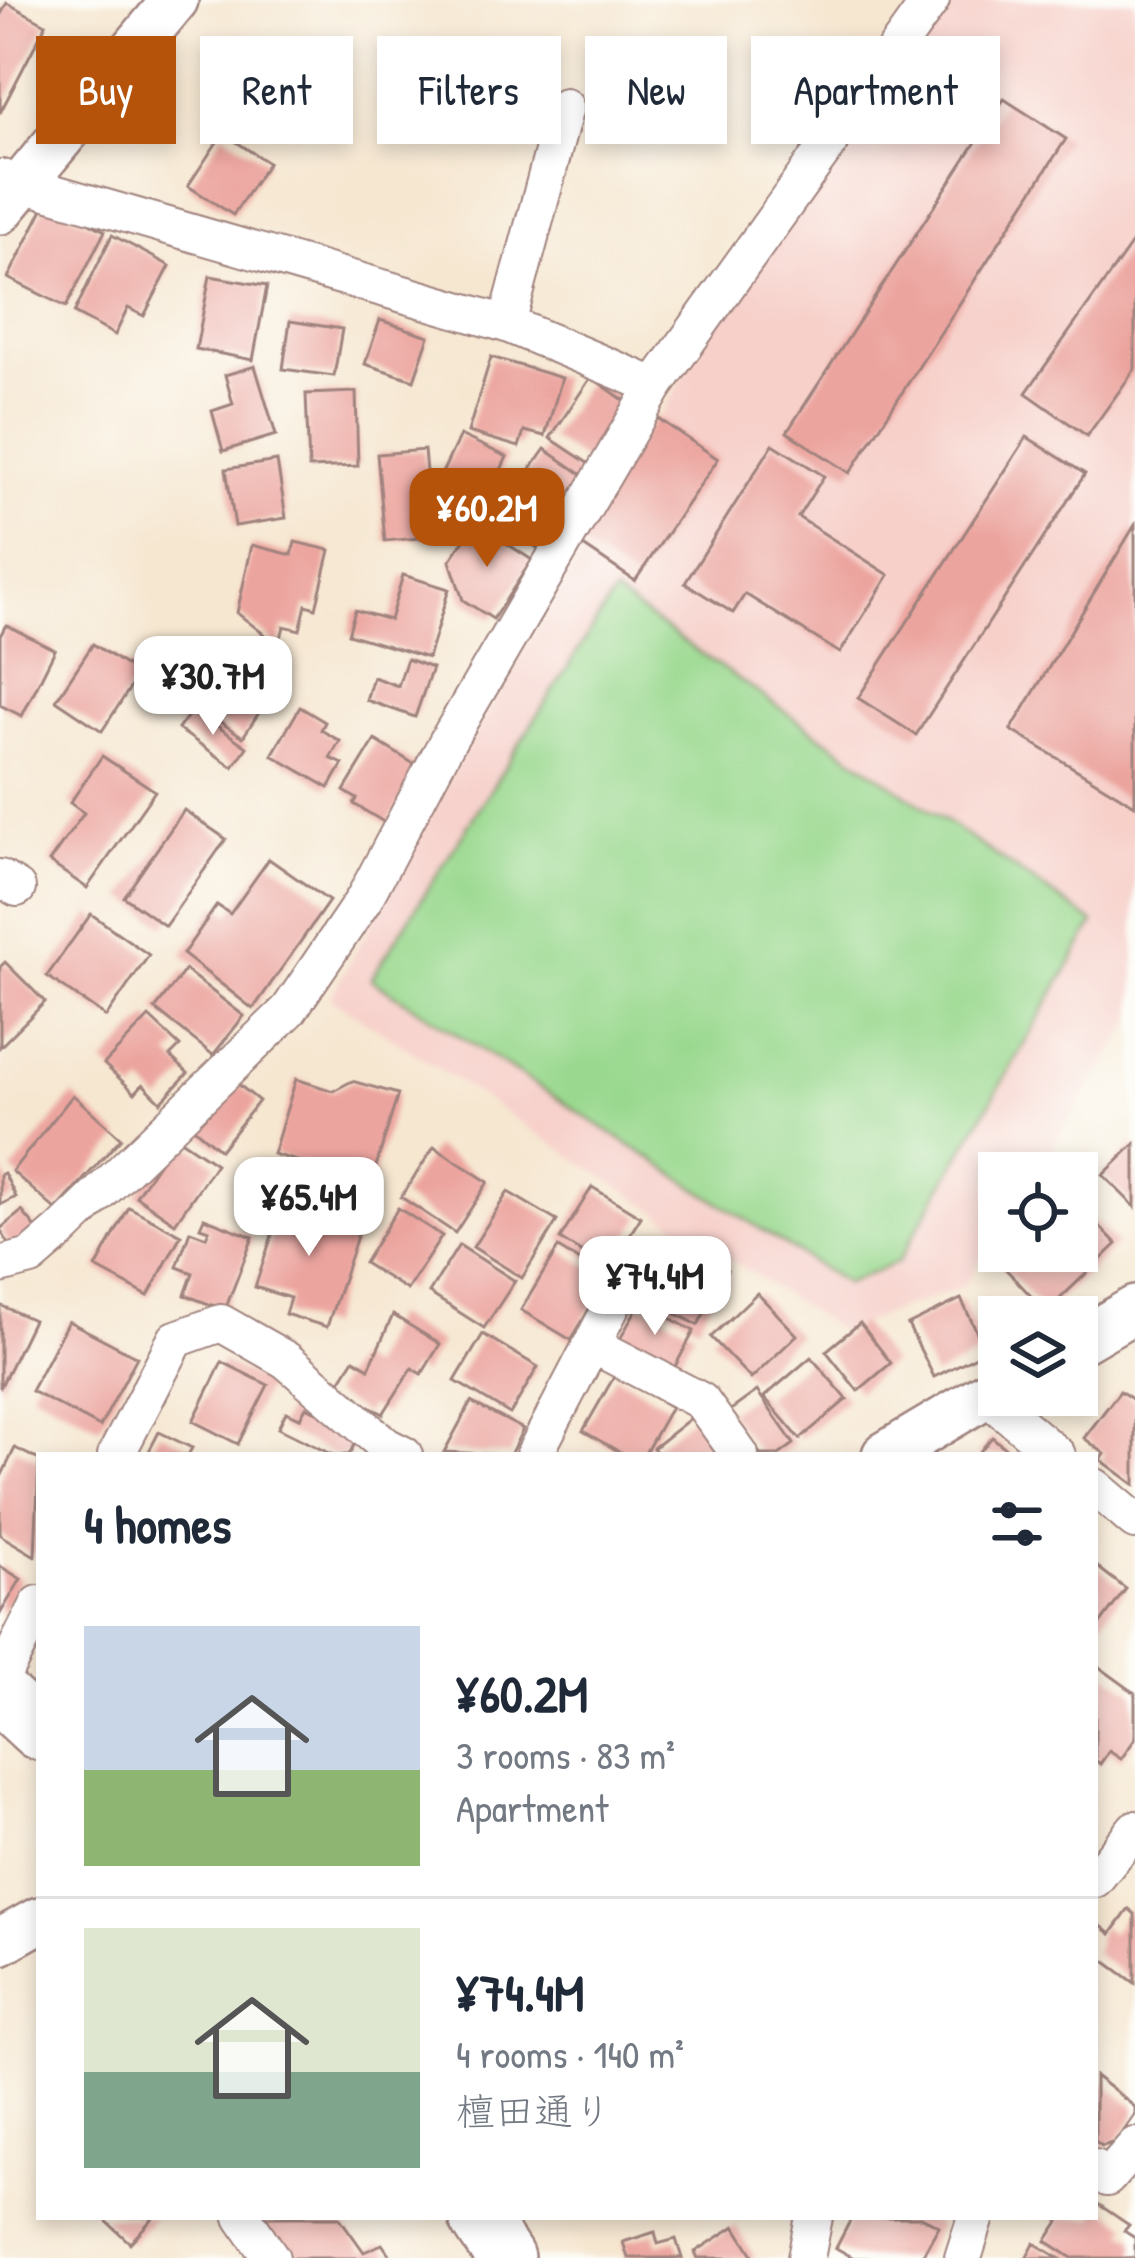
<!DOCTYPE html>
<html lang="en">
<head>
<meta charset="utf-8">
<style>
  :root { --surface:#fff; --page:#f6f6f7; --text:#1f2937; --muted:#747a83; --line:#e0e1e3; --accent:#b45309 }
  body { margin:0; font-family:"Patrick Hand","Klee One",sans-serif; background:var(--page); color:var(--text); height:100vh; display:flex; flex-direction:column; font-size:45px; white-space:nowrap }
  * { box-sizing:border-box; margin:0 }
  p { font-size:39px; color:var(--muted) }
  .icon { flex:none; width:66px; height:66px; fill:none; stroke:currentColor; stroke-width:2; stroke-linecap:round; stroke-linejoin:round }
  .map { position:relative; flex:1; overflow:hidden }
  .sheet { position:absolute; left:36px; top:1452px; width:1062px; height:768px; display:flex; flex-direction:column; background:var(--surface); border-radius:0px; box-shadow:0 6px 18px #0003 }
  .sheet>* { flex:none }
  .guide { position:absolute; left:36px; top:36px; width:1065px; height:108px; display:flex; gap:24px }
  .tools { position:absolute; left:978px; top:1152px; display:grid; gap:24px }
  .tools a { display:grid; place-items:center; width:120px; height:120px; border-radius:0px; background:var(--surface); box-shadow:0 6px 18px #0003; font-size:60px }
  .price { position:absolute; translate:-50% -102px; padding:0 27px; border-radius:24px; background:#fff; color:#222; font-size:39px; line-height:78px; filter:drop-shadow(0 3px 6px #0008) }
  .price::after { content:''; position:absolute; left:50%; top:72px; width:36px; height:27px; margin-left:-18px; background:inherit; clip-path:polygon(0 0,100% 0,50% 100%) }
  .price.on { background:var(--accent); color:#fff }
  ul { padding:0; list-style:none }
  li { display:flex; align-items:center; gap:36px; height:300px; padding:0 48px }
  li+li { border-top:3px solid var(--line) }
  li span { display:grid; place-items:center; flex:none; width:336px; height:240px; border-radius:0px; color:#555 }
  li>.icon { margin-inline-start:auto }
  span .icon { width:144px; height:144px; fill:#fffc; stroke-width:1 }
  li b { font-size:51px }
  h2 { display:flex; justify-content:space-between; align-items:center; height:144px; padding:0 48px; font-size:51px }
  .tag { padding:0 42px; border-radius:0px; background:var(--surface); box-shadow:0 6px 18px #0003; font-size:42px; line-height:108px }
  .tag.on { background:var(--accent); color:#fff }
  .map>svg:first-child { display:block }
  .built { fill:#f7d0ca }
  .green { fill:#99d88e; stroke:#727c5c; stroke-width:3 }
  .building { fill:#eca49f }
  .lines { fill:none; stroke-linecap:round; stroke-linejoin:round }
  .minor-casing { stroke:#a0837e; stroke-width:40 }
  .tertiary-casing { stroke:#a0837e; stroke-width:50 }
  .primary-casing { stroke:#a0837e; stroke-width:62 }
  .minor { stroke:#fff; stroke-width:36 }
  .tertiary { stroke:#fff; stroke-width:45 }
  .primary { stroke:#fff; stroke-width:57 }
</style>
</head>
<body>
<div class="map">
<svg width="1135" height="2258" viewBox="0 0 1135 2258">
  <rect width="100%" height="100%" fill="#fdfcf7"/>
  <filter id="ink" filterUnits="userSpaceOnUse"><feTurbulence type="fractalNoise" baseFrequency=".00833" numOctaves="2"/><feDisplacementMap in="SourceGraphic" scale="24" xChannelSelector="R" yChannelSelector="G"/><feConvolveMatrix kernelMatrix="1 2 1 2 8 2 1 2 1" color-interpolation-filters="sRGB"/></filter>
  <filter id="wash" filterUnits="userSpaceOnUse"><feTurbulence type="fractalNoise" baseFrequency=".004" numOctaves="4" result="noise"/><feDisplacementMap in="SourceGraphic" scale="48" xChannelSelector="R" yChannelSelector="G"/><feGaussianBlur stdDeviation="2.7" result="paint"/><feColorMatrix in="noise" values="0 0 0 0 0 0 0 0 0 0 0 0 0 0 0 0 0 1.4 0 .05"/><feComposite in="paint" operator="in"/></filter>
  <g filter="url(#wash)">
    <rect width="100%" height="100%" fill="#f6e7d1"/>
    <!-- built -->
    <polygon class="built" points="939,0 1135,0 1135,1017 1036,1173 999,1173 999,1230 964,1286 840,1331 330,998 454,772 738,283"/>
    <!-- green -->
    <polygon class="green" points="614,594 1094,923 898,1262 846,1284 371,979"/>
    <g id="blocks">
      <!-- building -->
      <g class="building">
        <polygon points="7,3 46,24 0,113 0,16"/>
        <polygon points="1004,99 1066,139 850,473 787,432"/>
        <polygon points="223,133 268,163 233,215 188,186"/>
        <polygon points="47,201 105,231 66,307 8,278"/>
        <polygon points="112,235 170,266 144,316 128,308 115,335 74,313"/>
        <polygon points="1135,239 1135,369 1087,436 1026,393"/>
        <polygon points="210,276 267,286 253,360 196,349"/>
        <polygon points="380,320 429,336 414,380 365,364"/>
        <polygon points="290,321 342,329 334,376 283,369"/>
        <polygon points="491,357 562,378 545,436 524,431 519,447 468,432"/>
        <polygon points="255,366 276,435 223,451 212,411 233,404 225,375"/>
        <polygon points="591,377 635,408 595,468 550,438"/>
        <polygon points="356,392 358,466 309,468 306,394"/>
        <polygon points="656,417 718,459 635,581 573,539"/>
        <polygon points="460,435 507,457 480,514 433,492"/>
        <polygon points="1027,437 1085,474 916,735 858,698"/>
        <polygon points="773,444 824,476 798,517 889,575 840,653 745,594 733,613 685,583"/>
        <polygon points="545,449 591,481 540,550 496,518"/>
        <polygon points="424,450 432,537 385,541 377,454"/>
        <polygon points="277,461 286,518 235,526 226,469"/>
        <polygon points="475,523 532,560 493,619 463,600 450,561"/>
        <polygon points="1135,525 1135,805 1011,730"/>
        <polygon points="295,542 330,550 316,608 306,605 300,630 284,626 279,646 237,613 252,545 292,555"/>
        <polygon points="403,575 449,589 428,658 348,634 355,610 390,620"/>
        <polygon points="6,625 55,650 22,716 0,705 0,636"/>
        <polygon points="93,644 139,674 102,731 56,700"/>
        <polygon points="231,654 277,685 243,737 196,706"/>
        <polygon points="407,659 432,668 415,717 366,700 373,677 398,686"/>
        <polygon points="300,707 325,722 321,730 340,741 330,758 343,764 329,788 272,755"/>
        <polygon points="193,709 247,747 233,767 178,729"/>
        <polygon points="375,740 422,769 387,824 354,804 357,799 344,791"/>
        <polygon points="102,756 155,791 87,888 49,862 84,813 70,803"/>
        <polygon points="184,810 226,839 165,926 124,897"/>
        <polygon points="269,859 329,901 253,1009 183,954 217,905 230,914"/>
        <polygon points="91,914 149,955 106,1017 47,976"/>
        <polygon points="5,962 45,1002 0,1047 0,967"/>
        <polygon points="185,970 244,1016 213,1055 155,1009"/>
        <polygon points="149,1017 180,1046 170,1056 188,1073 161,1102 143,1084 135,1093 104,1064"/>
        <polygon points="228,1076 259,1101 220,1150 190,1125"/>
        <polygon points="296,1079 333,1091 352,1081 398,1094 371,1183 273,1154"/>
        <polygon points="73,1095 121,1138 56,1210 12,1171"/>
        <polygon points="176,1137 216,1164 175,1223 136,1196"/>
        <polygon points="1135,1144 1135,1207 1103,1175"/>
        <polygon points="434,1147 488,1182 455,1233 401,1197"/>
        <polygon points="4,1173 16,1197 0,1205 0,1175"/>
        <polygon points="592,1187 641,1217 608,1269 560,1239"/>
        <polygon points="508,1192 557,1221 522,1278 473,1247"/>
        <polygon points="285,1196 362,1221 327,1327 285,1314 290,1298 255,1287"/>
        <polygon points="1077,1203 1117,1244 1046,1312 1001,1264 1015,1251 1077,1251"/>
        <polygon points="129,1207 181,1235 148,1296 96,1268"/>
        <polygon points="398,1208 442,1236 407,1290 364,1263"/>
        <polygon points="22,1211 41,1234 15,1255 0,1229"/>
        <polygon points="204,1218 253,1237 225,1310 185,1295 193,1273 177,1267 190,1231 206,1237 209,1230 200,1227"/>
        <polygon points="670,1240 727,1270 698,1325 642,1296"/>
        <polygon points="459,1245 515,1281 484,1328 429,1293"/>
        <polygon points="558,1248 608,1278 571,1340 521,1310"/>
        <polygon points="757,1293 797,1335 751,1379 711,1337"/>
        <polygon points="961,1299 986,1351 934,1377 908,1325"/>
        <polygon points="640,1302 694,1331 671,1374 617,1345"/>
        <polygon points="0,1305 33,1320 0,1388"/>
        <polygon points="393,1315 440,1344 422,1374 412,1368 383,1414 370,1406 365,1415 332,1394 354,1359 369,1368"/>
        <polygon points="68,1321 137,1357 100,1427 31,1391"/>
        <polygon points="860,1323 891,1363 858,1391 826,1351"/>
        <polygon points="483,1334 538,1367 510,1414 455,1381"/>
        <polygon points="811,1357 847,1399 800,1439 764,1397"/>
        <polygon points="222,1362 268,1385 238,1444 193,1421"/>
        <polygon points="615,1375 671,1407 644,1455 625,1455 583,1431"/>
        <polygon points="757,1391 794,1444 779,1455 761,1455 728,1412"/>
        <polygon points="1120,1391 1135,1401 1135,1485 1101,1460 1105,1454 1084,1438"/>
        <polygon points="471,1402 523,1429 510,1455 444,1452"/>
        <polygon points="306,1407 360,1433 349,1455 333,1455 278,1428 286,1412 300,1418"/>
        <polygon points="692,1417 722,1455 659,1455 653,1448"/>
        <polygon points="159,1432 192,1448 188,1455 147,1455"/>
        <polygon points="992,1437 1014,1455 977,1455"/>
        <polygon points="15,1448 39,1460 35,1556 0,1535 0,1479"/>
        <polygon points="1095,1565 1126,1589 1095,1631"/>
        <polygon points="0,1566 21,1579 0,1614"/>
        <polygon points="1095,1664 1135,1693 1135,1739 1121,1759 1109,1751 1100,1764 1095,1760"/>
        <polygon points="1129,1909 1135,1914 1135,1983 1095,1954 1100,1925 1111,1934"/>
        <polygon points="1095,2076 1135,2107 1135,2115 1116,2142 1102,2146 1095,2141"/>
        <polygon points="1095,2202 1129,2225 1124,2231 1135,2238 1135,2258 1072,2258 1046,2241 1062,2217 1095,2217"/>
        <polygon points="102,2217 154,2217 130,2243"/>
        <polygon points="255,2217 339,2217 364,2252 382,2244 392,2258 284,2258"/>
        <polygon points="852,2217 921,2217 939,2226 921,2258 854,2258 836,2248"/>
        <polygon points="735,2226 755,2258 698,2258 695,2252"/>
        <polygon points="655,2232 658,2244 676,2239 682,2258 628,2258 623,2242"/>
        <polygon points="1034,2243 1059,2258 1026,2258"/>
      </g>
    </g>
  </g>
  <g filter="url(#ink)">
    <use href="#blocks" fill-opacity="0" stroke="#a0837e" stroke-width="3"/>
    <g class="lines">
      <defs>
        <g id="minor">
          <polyline points="2,178 507,324 655,386"/>
          <polyline points="507,324 565,107"/>
          <polyline points="0,878 17,888"/>
          <polyline points="0,1265 31,1257 61,1231 289,1010 364,899 447,742 655,386 931,0"/>
          <polyline points="593,1345 701,1401 740,1455"/>
          <polyline points="985,1395 1057,1455"/>
          <polyline points="116,1455 176,1339 221,1323 286,1360 386,1446 404,1455"/>
          <polyline points="534,1455 619,1292"/>
          <polyline points="1095,1487 1135,1521"/>
          <polyline points="0,1680 39,1604"/>
          <polyline points="1095,1879 1135,1829"/>
          <polyline points="1095,2168 1107,2178 1135,2146"/>
          <polyline points="243,2217 271,2258"/>
          <polyline points="806,2258 814,2217"/>
          <polyline points="963,2258 976,2217"/>
        </g>
        <g id="tertiary">
          <polyline points="0,211 175,0"/>
          <polyline points="1077,1343 1135,1309"/>
          <polyline points="885,1455 999,1387"/>
          <polyline points="0,1942 39,1920"/>
        </g>
        <g id="primary">
          <polyline points="0,1695 39,1731"/>
          <polyline points="478,2217 505,2258"/>
        </g>
      </defs>
      <!-- minor casing -->
      <use href="#minor" class="minor-casing"/>
      <!-- tertiary casing -->
      <use href="#tertiary" class="tertiary-casing"/>
      <!-- primary casing -->
      <use href="#primary" class="primary-casing"/>
      <!-- minor -->
      <use href="#minor" class="minor"/>
      <!-- tertiary -->
      <use href="#tertiary" class="tertiary"/>
      <!-- primary -->
      <use href="#primary" class="primary"/>
    </g>
  </g>
</svg>
<div class="tools">
<a><svg class="icon" aria-label="locate" viewBox="0 0 24 24"><circle cx="12" cy="12" r="6"/><path d="M12 2v4M12 18v4M2 12h4M18 12h4"/></svg></a>
<a><svg class="icon" aria-label="layers" viewBox="0 0 24 24"><path d="M12 4l9 5-9 5-9-5zM3 14l9 5 9-5"/></svg></a>
</div>
<b class="price on" style="left:487px;top:570px">¥60.2M</b>
<b class="price" style="left:213px;top:738px">¥30.7M</b>
<b class="price" style="left:309px;top:1259px">¥65.4M</b>
<b class="price" style="left:655px;top:1338px">¥74.4M</b>
<div class="guide">
<a class="tag on">Buy</a>
<a class="tag">Rent</a>
<a class="tag">Filters</a>
<a class="tag">New</a>
<a class="tag">Apartment</a>
</div>
<section class="sheet">
<h2>4 homes<svg class="icon" aria-label="filters" viewBox="0 0 24 24"><path d="M4 7h16M4 17h16"/><circle cx="9" cy="7" r="2"/><circle cx="15" cy="17" r="2"/></svg></h2>
<ul>
<li><span style="background:linear-gradient(#c9d6e8 60%,#8fb573 0)"><svg class="icon" aria-label="home" viewBox="0 0 24 24"><path d="M3 11l9-7 9 7M6 9v11h12V9"/></svg></span><div><b>¥60.2M</b><p>3 rooms · 83 m²</p><p>Apartment</p></div></li>
<li><span style="background:linear-gradient(#dfe7d0 60%,#7fa58c 0)"><svg class="icon" aria-label="home" viewBox="0 0 24 24"><path d="M3 11l9-7 9 7M6 9v11h12V9"/></svg></span><div><b>¥74.4M</b><p>4 rooms · 140 m²</p><p>檀田通り</p></div></li>
</ul>
</section>
</div>
</body>
</html>
